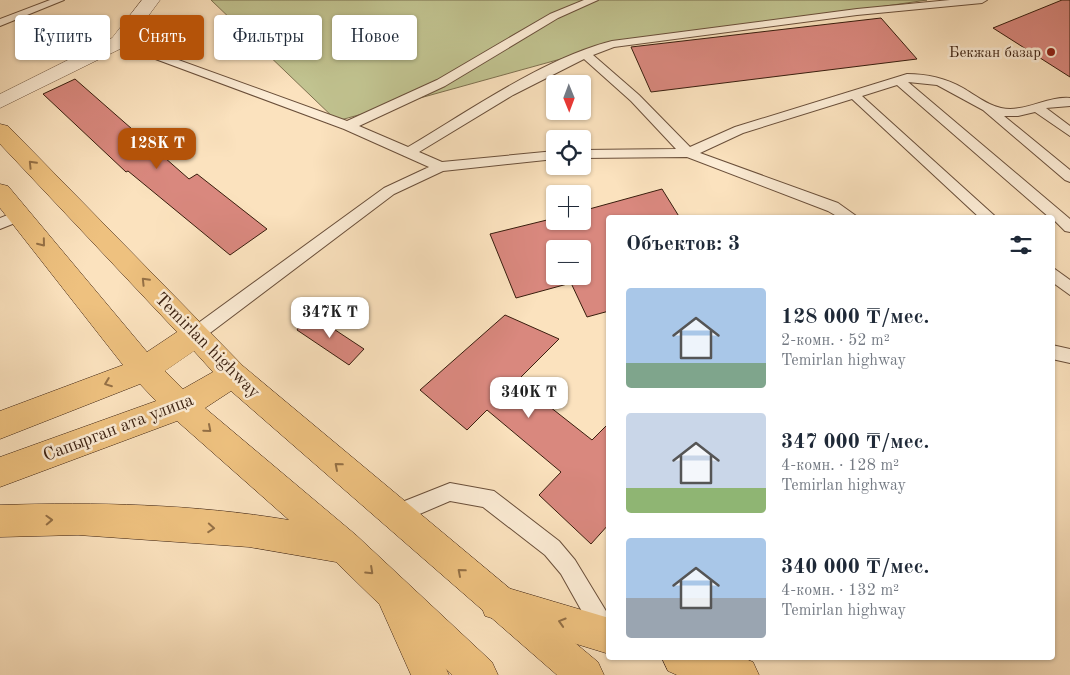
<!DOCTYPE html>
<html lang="ru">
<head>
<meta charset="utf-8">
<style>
  :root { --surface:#fff; --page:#f2f2f3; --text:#1f2937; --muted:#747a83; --accent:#b45309 }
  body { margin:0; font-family:"Old Standard TT",serif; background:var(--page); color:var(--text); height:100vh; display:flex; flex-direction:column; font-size:19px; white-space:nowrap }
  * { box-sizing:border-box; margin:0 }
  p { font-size:16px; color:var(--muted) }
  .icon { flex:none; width:28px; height:28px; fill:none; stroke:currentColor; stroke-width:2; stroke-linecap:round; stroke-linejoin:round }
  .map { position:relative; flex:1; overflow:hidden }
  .details { position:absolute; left:606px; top:215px; width:449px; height:445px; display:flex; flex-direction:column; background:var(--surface); border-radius:5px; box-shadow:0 1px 4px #0004 }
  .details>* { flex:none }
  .guide { position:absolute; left:15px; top:15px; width:475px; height:45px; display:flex; gap:10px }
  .needle { width:32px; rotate:179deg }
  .buttons { position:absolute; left:546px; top:75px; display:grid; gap:10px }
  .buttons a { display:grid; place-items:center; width:45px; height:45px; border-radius:5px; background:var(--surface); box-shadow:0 1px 4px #0004; font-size:25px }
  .price { position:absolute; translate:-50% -42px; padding:0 11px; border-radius:10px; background:#fff; color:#222; font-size:16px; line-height:32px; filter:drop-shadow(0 1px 2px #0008) }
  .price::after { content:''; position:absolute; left:50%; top:30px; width:15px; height:11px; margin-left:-8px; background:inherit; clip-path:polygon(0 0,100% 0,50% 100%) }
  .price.current { background:var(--accent); color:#fff }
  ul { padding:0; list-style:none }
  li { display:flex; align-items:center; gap:15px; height:125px; padding:0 20px }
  li span { display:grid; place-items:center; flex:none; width:140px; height:100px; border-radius:5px; color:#555 }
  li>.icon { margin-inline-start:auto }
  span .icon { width:60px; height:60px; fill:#fffc; stroke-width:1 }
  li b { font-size:21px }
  h2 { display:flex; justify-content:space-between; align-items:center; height:60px; padding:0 20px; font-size:21px }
  .chip { padding:0 18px; border-radius:5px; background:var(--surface); box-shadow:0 1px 4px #0004; font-size:18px; line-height:45px }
  .chip.current { background:var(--accent); color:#fff }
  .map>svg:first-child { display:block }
  .green { fill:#c1c390; stroke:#7d704f }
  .building { fill:#d9887e; stroke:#391e0e; fill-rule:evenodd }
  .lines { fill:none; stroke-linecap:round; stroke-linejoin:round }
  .lane-casing { stroke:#6a4f3a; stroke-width:2 }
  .street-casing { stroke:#6a4f3a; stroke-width:1 }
  .primary-casing { stroke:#391e0e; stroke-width:1 }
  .highway-casing { stroke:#391e0e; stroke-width:1 }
  .lane { fill:#fcecd5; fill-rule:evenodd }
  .street { fill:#fcecd5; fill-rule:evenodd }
  .primary { fill:#eec17f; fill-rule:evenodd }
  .highway { fill:#eec17f; fill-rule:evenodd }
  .oneway { stroke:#947046 }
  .poi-dot { fill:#8f2418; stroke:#fcecd5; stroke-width:2 }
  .labels { text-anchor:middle; stroke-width:5; stroke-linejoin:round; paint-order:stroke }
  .far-poi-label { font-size:15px; fill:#391e0e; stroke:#fcecd5; text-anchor:end }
  .street-label { font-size:18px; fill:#391e0e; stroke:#fcecd5 }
</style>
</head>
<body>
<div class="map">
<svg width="1070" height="675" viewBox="0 0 1070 675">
  <rect width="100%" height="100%" fill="#fbe2be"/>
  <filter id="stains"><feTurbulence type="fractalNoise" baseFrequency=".004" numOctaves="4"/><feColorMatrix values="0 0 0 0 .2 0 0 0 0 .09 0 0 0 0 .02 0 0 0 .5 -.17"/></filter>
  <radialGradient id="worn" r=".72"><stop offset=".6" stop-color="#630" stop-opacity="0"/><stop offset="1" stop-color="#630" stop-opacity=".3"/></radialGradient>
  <!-- green -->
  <polygon class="green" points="211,0 927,0 604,47 337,121"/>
  <!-- building -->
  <g class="building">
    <polygon points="1062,0 1070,0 1070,77 993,28"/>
    <polygon points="881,18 917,59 651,92 631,47"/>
    <polygon points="75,79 189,179 197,174 267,229 230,255 128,171 126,172 43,94"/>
    <path d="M662 189 680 218H609V311L587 317 571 283 516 298 490 234 555 218V221H582V211ZM555 249H582V276H555Z"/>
    <polygon points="308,312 364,349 349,365 297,330"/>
    <polygon points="505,315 559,339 517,381 592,440 609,423 609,524 591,544 539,495 561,472 487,410 467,430 420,390"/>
  </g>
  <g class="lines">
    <defs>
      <g id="lane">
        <polygon points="50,0 64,0 0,26 0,19"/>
        <path d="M584 0H598L558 18 445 86 359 126 408 147C469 111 544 58 612 41L857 9 950 0H987L982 3 857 15 614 47 593 55 639 95 690 147 735 127 907 74C927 74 945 78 963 88 975 95 987 105 1001 108 1025 113 1046 96 1070 98V106L1046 108 1070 126V136L1035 112 1018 116H1004L1070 170V182L1065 180 983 110 937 85 908 82 1070 219V232L1065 231 1052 218H1050L897 85 862 96 997 218H980L852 99 743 133 700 153 838 203 859 218H840L828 211 687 157 582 158V150L676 149 631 101 584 59 513 95 419 152 442 162 555 151V159L443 171 394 194 202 339 196 341 190 339 188 334 190 329 384 188 429 167 344 129 115 44V40H123L347 121 437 80 550 14Z"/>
        <polygon points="20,210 27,215 25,219 0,229 0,218"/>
        <polygon points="1052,267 1070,280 1070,295 1052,282"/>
        <polygon points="1052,345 1070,349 1070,363 1052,359"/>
        <polygon points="450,483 494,491 559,541 575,560 609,616 609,642 598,640 561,574 545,555 483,507 450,501 394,525 387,522 384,515 387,508"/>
      </g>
      <polygon id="street" points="142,0 160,0 126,46 0,108 0,94 112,38"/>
      <path id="primary" d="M0 124 8 126 243 366 598 662 604 675H557L231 391 205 408 356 535 492 662 498 675H452L336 562 249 547 78 535 0 537V505C96 502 194 504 289 520L177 421 0 487V457L156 401 140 384 0 439V411L123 365 0 208V184L8 186 147 352 177 332 0 144ZM194 351 213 372 183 389 165 371Z"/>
      <g id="highway">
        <polygon points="392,574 404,580 449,675 411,675 374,592 380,580"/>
        <polygon points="498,585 609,618 609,654 485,616 480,603 485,590"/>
        <polygon points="662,658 743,658 753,662 759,675 677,675 668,671"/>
      </g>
    </defs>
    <!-- lane casing -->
    <use href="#lane" class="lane-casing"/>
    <!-- street casing -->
    <use href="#street" class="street-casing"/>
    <!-- primary casing -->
    <use href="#primary" class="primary-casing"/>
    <!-- highway casing -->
    <use href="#highway" class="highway-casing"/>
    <!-- lane -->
    <use href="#lane" class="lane"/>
    <!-- street -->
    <use href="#street" class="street"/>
    <!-- primary -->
    <use href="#primary" class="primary"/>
    <!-- highway -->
    <use href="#highway" class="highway"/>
  </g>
  <!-- one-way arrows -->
  <defs><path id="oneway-chevron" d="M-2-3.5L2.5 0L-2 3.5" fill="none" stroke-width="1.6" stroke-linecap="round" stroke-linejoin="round" transform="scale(1.25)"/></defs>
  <g class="oneway">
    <use href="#oneway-chevron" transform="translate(32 164) rotate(-134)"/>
    <use href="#oneway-chevron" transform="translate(42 243) rotate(51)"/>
    <use href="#oneway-chevron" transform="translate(145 281) rotate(-134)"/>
    <use href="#oneway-chevron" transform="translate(108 383) rotate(159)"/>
    <use href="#oneway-chevron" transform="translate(208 429) rotate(41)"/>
    <use href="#oneway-chevron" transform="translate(338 466) rotate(-139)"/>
    <use href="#oneway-chevron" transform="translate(49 520) rotate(-2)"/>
    <use href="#oneway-chevron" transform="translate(211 528) rotate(4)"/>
    <use href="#oneway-chevron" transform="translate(370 571) rotate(43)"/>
    <use href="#oneway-chevron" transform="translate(461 572) rotate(-139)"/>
    <use href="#oneway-chevron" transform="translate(562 622) rotate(-163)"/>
  </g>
  <!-- markers -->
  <circle class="poi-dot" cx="1051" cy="52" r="5"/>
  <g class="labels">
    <!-- far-poi labels -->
    <g class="far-poi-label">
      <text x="1041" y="57">Бекжан базар</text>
    </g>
    <!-- street labels -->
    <g class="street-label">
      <text transform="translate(208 345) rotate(45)" y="6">Temirlan highway</text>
      <text transform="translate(118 427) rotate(-21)" y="6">Сапырган ата улица</text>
    </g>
  </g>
  <rect width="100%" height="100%" filter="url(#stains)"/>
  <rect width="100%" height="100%" fill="url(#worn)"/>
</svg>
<div class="buttons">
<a><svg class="needle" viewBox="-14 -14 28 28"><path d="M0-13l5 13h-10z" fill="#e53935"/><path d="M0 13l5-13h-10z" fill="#747a83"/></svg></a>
<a><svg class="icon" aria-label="locate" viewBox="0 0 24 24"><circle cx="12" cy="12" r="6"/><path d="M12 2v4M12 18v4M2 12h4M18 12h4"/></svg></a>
<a>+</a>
<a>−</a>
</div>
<b class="price current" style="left:157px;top:170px">128K ₸</b>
<b class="price" style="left:330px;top:339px">347K ₸</b>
<b class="price" style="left:529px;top:419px">340K ₸</b>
<div class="guide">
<a class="chip">Купить</a>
<a class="chip current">Снять</a>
<a class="chip">Фильтры</a>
<a class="chip">Новое</a>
</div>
<section class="details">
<h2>Объектов: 3<svg class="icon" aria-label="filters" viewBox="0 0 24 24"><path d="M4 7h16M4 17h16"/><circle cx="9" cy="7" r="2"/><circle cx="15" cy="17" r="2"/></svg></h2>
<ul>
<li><span style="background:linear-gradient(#a9c7e8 75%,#7fa58c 0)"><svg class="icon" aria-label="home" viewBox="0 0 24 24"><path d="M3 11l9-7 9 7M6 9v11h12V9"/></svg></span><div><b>128 000 ₸/мес.</b><p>2-комн. · 52 m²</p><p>Temirlan highway</p></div></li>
<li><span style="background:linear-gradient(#c9d6e8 75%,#8fb573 0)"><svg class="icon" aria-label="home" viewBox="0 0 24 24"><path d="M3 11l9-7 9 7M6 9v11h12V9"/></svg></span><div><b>347 000 ₸/мес.</b><p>4-комн. · 128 m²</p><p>Temirlan highway</p></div></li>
<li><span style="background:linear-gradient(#a9c7e8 60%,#9aa5b1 0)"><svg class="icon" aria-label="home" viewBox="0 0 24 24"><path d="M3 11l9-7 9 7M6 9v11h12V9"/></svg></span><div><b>340 000 ₸/мес.</b><p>4-комн. · 132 m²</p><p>Temirlan highway</p></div></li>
</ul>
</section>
</div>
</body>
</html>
